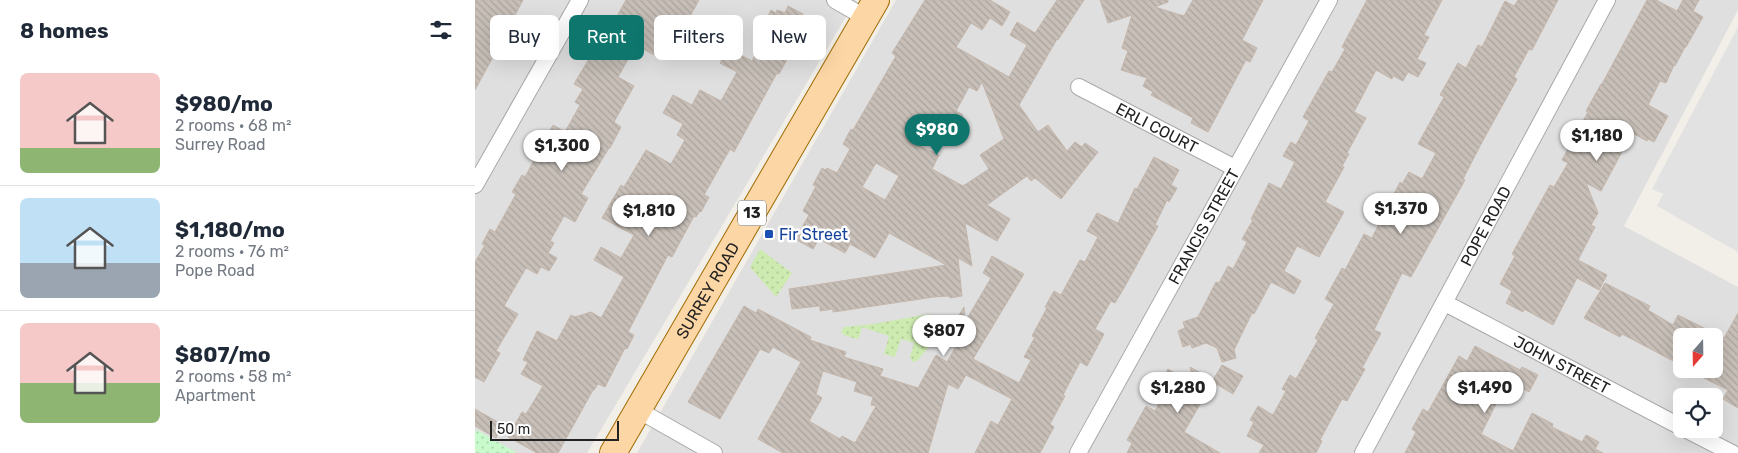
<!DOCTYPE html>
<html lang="en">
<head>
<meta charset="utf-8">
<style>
  :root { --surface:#fff; --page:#f2f2f3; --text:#1f2937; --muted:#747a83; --line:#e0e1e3; --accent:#0f766e }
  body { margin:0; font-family:Rubik,sans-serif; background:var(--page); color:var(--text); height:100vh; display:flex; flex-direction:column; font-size:19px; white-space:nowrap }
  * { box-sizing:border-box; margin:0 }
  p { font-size:16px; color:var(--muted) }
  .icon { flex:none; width:28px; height:28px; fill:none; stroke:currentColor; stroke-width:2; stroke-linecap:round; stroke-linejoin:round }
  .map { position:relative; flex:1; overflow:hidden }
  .panel { display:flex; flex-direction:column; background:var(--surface); width:475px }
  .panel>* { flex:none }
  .guide { position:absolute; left:15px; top:15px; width:475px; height:45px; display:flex; gap:10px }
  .needle { width:32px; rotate:200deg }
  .buttons { position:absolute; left:1198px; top:328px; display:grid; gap:10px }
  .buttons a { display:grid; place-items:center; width:50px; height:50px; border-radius:8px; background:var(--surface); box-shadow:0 5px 20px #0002; font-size:25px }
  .scale { position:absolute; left:15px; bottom:12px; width:129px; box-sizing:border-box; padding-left:5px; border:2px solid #222; border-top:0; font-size:14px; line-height:18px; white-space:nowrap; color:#222; -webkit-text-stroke:4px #fff; paint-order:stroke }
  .price { position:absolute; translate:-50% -42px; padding:0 11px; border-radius:18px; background:#fff; color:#222; font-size:16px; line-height:32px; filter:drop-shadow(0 1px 2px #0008) }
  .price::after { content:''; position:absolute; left:50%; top:30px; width:15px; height:11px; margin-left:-8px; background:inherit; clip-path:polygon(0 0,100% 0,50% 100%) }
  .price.current { background:var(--accent); color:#fff }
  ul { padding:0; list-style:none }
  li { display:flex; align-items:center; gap:15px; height:125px; padding:0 20px }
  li+li { border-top:1px solid var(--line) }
  li span { display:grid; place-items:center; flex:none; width:140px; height:100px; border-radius:8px; color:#555 }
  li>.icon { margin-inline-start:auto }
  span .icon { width:60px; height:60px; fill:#fffc; stroke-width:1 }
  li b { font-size:21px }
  h2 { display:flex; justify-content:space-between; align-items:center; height:60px; padding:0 20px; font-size:21px }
  .chip { padding:0 18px; border-radius:8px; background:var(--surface); box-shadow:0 5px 20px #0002; font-size:18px; line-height:45px }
  .chip.current { background:var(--accent); color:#fff }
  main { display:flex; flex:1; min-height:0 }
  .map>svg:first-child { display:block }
  .residential { fill:#e0dfdf; fill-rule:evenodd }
  .grass { fill:url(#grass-dots) }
  .park { fill:url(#park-dots) }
  .parking { fill:#e2e2e2 }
  .building { fill:url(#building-back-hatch); stroke:#c4b6ab; fill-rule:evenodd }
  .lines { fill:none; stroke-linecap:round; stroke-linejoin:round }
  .street-casing { stroke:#a9a9a9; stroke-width:18 }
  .primary-casing { stroke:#a06b00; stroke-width:28 }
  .street { stroke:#fff; stroke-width:16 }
  .primary { stroke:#fcd6a4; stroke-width:26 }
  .transit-dot { fill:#1a4fb4; stroke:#fff; stroke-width:2 }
  .labels { text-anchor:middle; stroke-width:5; stroke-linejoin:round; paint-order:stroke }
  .shield { fill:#fff; stroke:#646464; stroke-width:1 }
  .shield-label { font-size:15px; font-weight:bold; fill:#222 }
  .street-label { font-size:16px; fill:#222; stroke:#fff }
  .transit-label { font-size:16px; fill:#164399; stroke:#fff; text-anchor:start }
</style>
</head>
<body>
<main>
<section class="panel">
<h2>8 homes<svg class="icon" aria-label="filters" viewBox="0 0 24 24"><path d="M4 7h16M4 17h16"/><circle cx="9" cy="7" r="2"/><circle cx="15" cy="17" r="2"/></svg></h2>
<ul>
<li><span style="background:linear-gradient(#f6c9c9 75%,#8fb573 0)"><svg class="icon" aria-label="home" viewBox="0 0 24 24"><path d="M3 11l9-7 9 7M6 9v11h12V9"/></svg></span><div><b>$980/mo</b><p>2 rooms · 68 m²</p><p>Surrey Road</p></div></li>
<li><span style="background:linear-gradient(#bfe0f5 65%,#9aa5b1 0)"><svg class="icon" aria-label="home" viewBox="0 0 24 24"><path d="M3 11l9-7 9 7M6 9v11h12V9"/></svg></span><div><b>$1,180/mo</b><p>2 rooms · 76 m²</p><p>Pope Road</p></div></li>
<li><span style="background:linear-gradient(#f6c9c9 60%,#8fb573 0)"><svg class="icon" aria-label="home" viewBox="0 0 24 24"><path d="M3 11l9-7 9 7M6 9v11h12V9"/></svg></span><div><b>$807/mo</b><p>2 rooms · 58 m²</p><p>Apartment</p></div></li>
</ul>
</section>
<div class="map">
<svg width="1263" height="453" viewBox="0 0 1263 453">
  <defs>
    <pattern id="grass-dots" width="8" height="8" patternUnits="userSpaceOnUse" patternTransform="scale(1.25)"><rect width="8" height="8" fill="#cdebb0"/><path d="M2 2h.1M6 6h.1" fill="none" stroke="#b0c997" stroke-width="1.8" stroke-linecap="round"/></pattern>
    <pattern id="park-dots" width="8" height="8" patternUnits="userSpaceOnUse" patternTransform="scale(1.25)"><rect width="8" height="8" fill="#c8facc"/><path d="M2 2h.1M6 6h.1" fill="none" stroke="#acd6af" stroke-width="1.8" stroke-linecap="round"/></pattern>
    <pattern id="building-back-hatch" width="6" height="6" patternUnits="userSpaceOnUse" patternTransform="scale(1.25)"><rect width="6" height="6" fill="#c7bfb8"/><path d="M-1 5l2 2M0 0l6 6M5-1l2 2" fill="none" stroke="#aba49e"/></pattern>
  </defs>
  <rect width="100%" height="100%" fill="#f2efe9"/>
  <!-- residential -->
  <g class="residential">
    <polygon points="0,0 381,0 112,453 0,453"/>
    <path d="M421 0H1263V10L1149 226 1263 287V453H162ZM1206 336H1239V369H1206ZM1206 396H1239V429H1206Z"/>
  </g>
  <!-- grass -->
  <g class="grass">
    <polygon points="285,249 317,273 301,297 275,267"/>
    <path d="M454 314 461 319C468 334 451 350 442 361L438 362 435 357 439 343 426 339 420 357 409 354 414 336 387 327 384 338 381 339 367 334 366 332 369 327 398 324Z"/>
  </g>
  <!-- park -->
  <polygon class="park" points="2,430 42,453 0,453 0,432"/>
  <!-- parking -->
  <polygon class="parking" points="1263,27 1263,252 1182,206 1188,194 1177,189"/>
  <!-- building -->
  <g class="building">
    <polygon points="0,0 48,0 32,30 38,33 30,47 25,44 0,90"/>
    <polygon points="151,0 224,0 214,18 207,14 204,19 200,17 179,55 161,45 143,77 159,86 139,122 146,127 135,148 134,148 106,194 113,198 100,222 89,216 75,241 79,243 73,253 82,258 74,271 66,267 62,274 51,268 29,306 43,314 21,351 25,353 9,382 0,377 0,262 10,245 7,244 15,229 20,232 41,194 37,192 47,175 50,177 78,125 90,132 105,105 100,102 108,89 99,84 127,37 130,38"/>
    <path d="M450 0H515L535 12 527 26 515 18 507 30 496 23 481 47 534 77 552 45 535 35 542 22 560 33 582 0H609L583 40 582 39 544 105 563 132 573 125 592 151 600 142 607 147 610 143 623 152 586 199 560 178 556 181 552 176 512 205 535 219 522 241 490 223 497 266 483 258 487 296 475 298 474 296 459 297 358 312V309L345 311V306L317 309 314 289 471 265 414 233 400 258 375 244 370 253 344 239 338 249 320 239 334 215 328 211 341 186 338 185 347 168 350 170 352 168 362 173 375 149 368 144 376 129 378 130 421 56 417 53ZM507 82 529 139 505 155 514 169 488 186 457 169 464 155 440 144 453 120 457 122 458 119 479 131 488 115 481 111 494 87 502 91ZM401 163 424 176 410 200 387 187Z"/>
    <polygon points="625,0 693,0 693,2 680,7 709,16 718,0 788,0 767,40 782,48 775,62 771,60 733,132 716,123 718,118 676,95 678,92 668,86 672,78 646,70 653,51 647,48 657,15 633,23"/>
    <polygon points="892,0 967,0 949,35 954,37 942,59 951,63 943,77 933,72 928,81 918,76 917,79 901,70 879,112 891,118 872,153 874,154 867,166 869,167 850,202 869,212 844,257 822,246 809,271 826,281 819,294 796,282 779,314 777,313 759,350 761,358 747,362 742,348 731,343 717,348 716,344 708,347 703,331 710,328 708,322 723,317 741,282 744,283 753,266 758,269 772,242 767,239 778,220 776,219 794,183 806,189 820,162 808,156 816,142 821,145 834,121 828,117 854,71 857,72 870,49 867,47"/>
    <polygon points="1043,0 1083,0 1057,50 1054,49 1039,77 1042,79 1006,144 988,179 990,180 936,277 927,273 899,330 906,333 887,368 890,369 872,401 867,399 845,440 847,441 841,453 784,453 789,445 772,436 779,422 775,420 783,406 798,415 811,391 807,389 815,375 821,379 843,340 840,338 859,304 850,299 867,268 870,270 889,234 897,238 925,182 927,184 934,172 947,179 961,153 943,144 969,97 965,95 983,63 991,68 1003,45 1007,47 1030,1 1039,6"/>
    <polygon points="1172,0 1181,0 1202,11 1208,0 1224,0 1218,11 1228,17 1211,47 1210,47 1200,66 1199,65 1191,83 1185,81 1173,105 1193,116 1179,142 1173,139 1172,141 1157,133 1126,191 1111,183 1123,213 1116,225 1120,227 1103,260 1132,275 1124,290 1102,278 1078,325 1049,309 1048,312 1031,303 1037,291 1025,284 1040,256 1037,254 1075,185 1079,187 1093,163 1087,160 1113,112 1111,111 1126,84 1127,84"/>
    <polygon points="313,6 328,14 324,22 334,27 324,44 321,43 304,74 302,73 259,152 255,149 229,195 234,197 226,212 225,211 221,217 219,216 197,257 193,255 153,332 159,335 152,349 150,348 130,387 123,384 119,390 118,390 83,453 62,453 33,437 47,412 51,414 68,386 46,374 53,362 48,360 62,331 82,341 96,315 100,317 116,312 126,318 149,277 119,260 126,247 146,258 159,235 127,218 146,185 149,187 171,150 196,164 210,140 202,135 208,124 188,113 198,95 217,105 225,90 246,101 262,72 245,63 253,48 277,61 294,29 288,26 296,10 301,13 302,10 310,13"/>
    <path d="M679 157 704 170 696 185 702 188 694 202 692 200 680 225 683 226 649 288 640 303 636 301 620 329 629 334 612 366 605 362 588 395 590 396 575 424 579 427 565 453H500L516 421 523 425 537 399 491 375 483 389 473 384 453 453H308L283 439 326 362 298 347 294 353 285 349 245 419 213 402 269 306 281 313 283 309 336 337 335 340 371 352 369 357 408 369 405 376 443 388 461 355 472 362 485 339 474 332 489 307 490 322 516 278 508 273 517 256 549 274 498 359 544 383 556 360 549 357 560 337 557 336 572 308 570 307 579 291 586 295 605 260 610 262 623 237 612 231 622 213 643 223 660 188 662 189ZM348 371 382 382 379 391 398 397 396 405 401 406 380 443 367 436 365 439 334 421 347 398 341 394Z"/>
    <polygon points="1130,283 1175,306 1173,310 1198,325 1203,315 1249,338 1263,313 1263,408 1248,399 1253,390 1211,369 1239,369 1239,336 1206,336 1206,365 1147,334 1145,337 1109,318"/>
    <polygon points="1000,346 1045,370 1047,367 1063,375 1054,392 1033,380 1006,434 1038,451 1057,413 1078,424 1077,427 1107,442 1111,435 1124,442 1120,449 1128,453 930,453 941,432 937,429 948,409 953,412 984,356 992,361"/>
    <polygon points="747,365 768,376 758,394 738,382 709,432 745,453 652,453 657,443 652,440 671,406 680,411 693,387 685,383 693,369 720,385 715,367 738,380"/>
    <polygon points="0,409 28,425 21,438 0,426"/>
  </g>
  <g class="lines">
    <defs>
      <g id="street">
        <polyline points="360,0 391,18"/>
        <path id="s1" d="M604 87 760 168"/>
        <polyline points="0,185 105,0"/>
        <path id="s2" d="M970 303 1206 427"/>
        <polyline points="163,410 239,453"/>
        <polyline points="1210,429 1257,453"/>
        <path id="s3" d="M603 453 854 0"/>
        <path id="s4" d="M888 453 1132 0"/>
      </g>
      <g id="primary">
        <path id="s5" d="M138 453 401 0"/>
      </g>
    </defs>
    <!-- street casing -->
    <use href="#street" class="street-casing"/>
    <!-- primary casing -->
    <use href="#primary" class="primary-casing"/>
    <!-- street -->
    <use href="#street" class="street"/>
    <!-- primary -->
    <use href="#primary" class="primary"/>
  </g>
  <!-- markers -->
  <rect class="transit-dot" x="289" y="229" width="10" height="10" rx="2.5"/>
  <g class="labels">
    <!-- shield labels -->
    <rect class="shield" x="263" y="200.5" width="28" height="25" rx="4"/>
    <g class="shield-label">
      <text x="277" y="218">13</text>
    </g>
    <!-- street labels -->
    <g class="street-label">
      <text dy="6" stroke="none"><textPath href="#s1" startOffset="88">ERLI COURT</textPath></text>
      <text dy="6" stroke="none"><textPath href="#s3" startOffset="259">FRANCIS STREET</textPath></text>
      <text dy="6" stroke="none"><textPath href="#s4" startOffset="258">POPE ROAD</textPath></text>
      <text dy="6" stroke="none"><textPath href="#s5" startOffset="188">SURREY ROAD</textPath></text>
      <text dy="6" stroke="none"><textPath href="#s2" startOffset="132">JOHN STREET</textPath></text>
    </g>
    <!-- transit labels -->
    <g class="transit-label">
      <text x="304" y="240">Fir Street</text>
    </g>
  </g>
</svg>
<div class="buttons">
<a><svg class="needle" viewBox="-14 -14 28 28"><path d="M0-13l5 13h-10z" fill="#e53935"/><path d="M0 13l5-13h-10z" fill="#747a83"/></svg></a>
<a><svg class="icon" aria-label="locate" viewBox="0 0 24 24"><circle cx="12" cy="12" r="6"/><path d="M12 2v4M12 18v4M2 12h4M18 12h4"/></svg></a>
</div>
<div class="scale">50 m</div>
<b class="price current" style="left:462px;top:156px">$980</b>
<b class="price" style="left:1122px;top:162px">$1,180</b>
<b class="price" style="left:87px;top:172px">$1,300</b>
<b class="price" style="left:926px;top:235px">$1,370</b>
<b class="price" style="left:174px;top:237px">$1,810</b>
<b class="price" style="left:469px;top:357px">$807</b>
<b class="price" style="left:703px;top:414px">$1,280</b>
<b class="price" style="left:1010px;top:414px">$1,490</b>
<div class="guide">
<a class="chip">Buy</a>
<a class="chip current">Rent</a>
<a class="chip">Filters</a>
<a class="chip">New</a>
</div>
</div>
</main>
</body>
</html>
